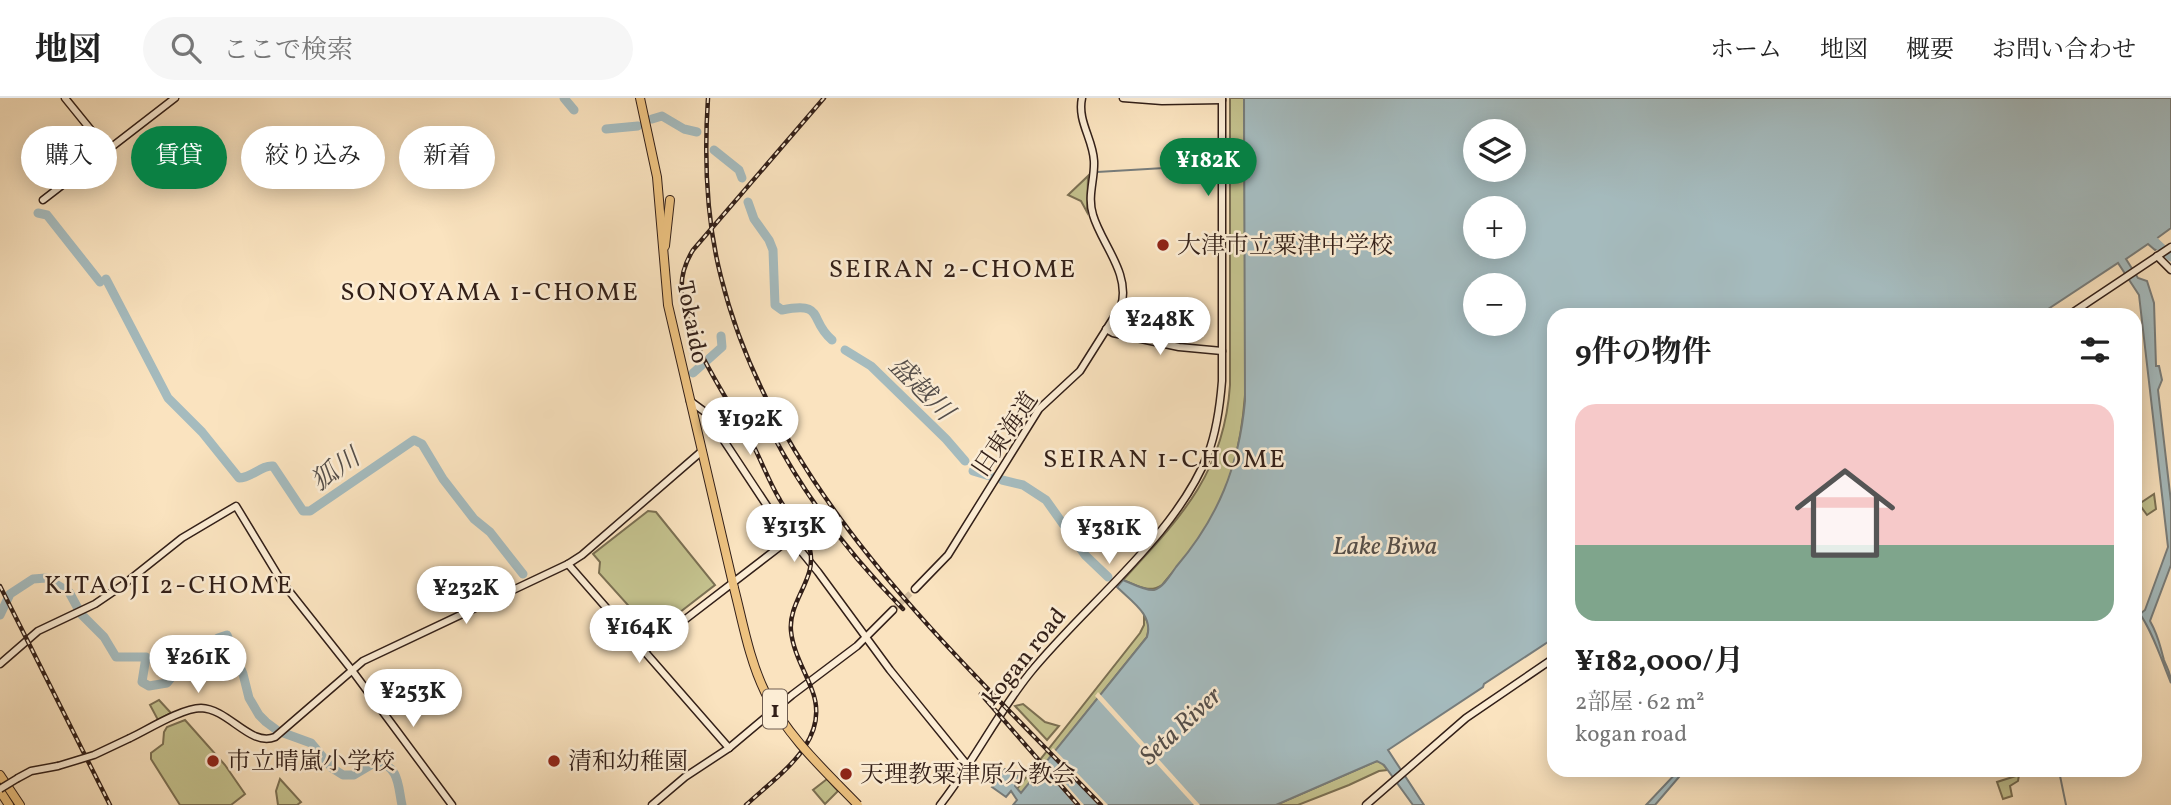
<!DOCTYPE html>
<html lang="ja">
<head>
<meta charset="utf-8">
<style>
  :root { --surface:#fff; --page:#f6f6f6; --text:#222; --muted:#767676; --line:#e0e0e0; --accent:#0b8043 }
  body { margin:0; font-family:Vollkorn,"Noto Serif JP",serif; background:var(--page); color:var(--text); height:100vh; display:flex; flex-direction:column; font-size:26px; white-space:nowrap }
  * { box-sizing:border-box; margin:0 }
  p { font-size:23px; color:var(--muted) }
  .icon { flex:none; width:38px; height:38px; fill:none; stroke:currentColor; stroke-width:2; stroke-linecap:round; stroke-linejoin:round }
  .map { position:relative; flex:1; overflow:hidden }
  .sheet { position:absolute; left:1547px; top:210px; width:595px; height:469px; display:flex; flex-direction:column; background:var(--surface); border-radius:21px; box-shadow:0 4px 18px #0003 }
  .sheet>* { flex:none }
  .hud { position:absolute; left:21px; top:28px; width:665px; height:63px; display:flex; gap:14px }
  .fabs { position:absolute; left:1463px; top:21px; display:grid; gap:14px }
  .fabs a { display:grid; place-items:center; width:63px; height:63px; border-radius:50%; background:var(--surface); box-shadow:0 4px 18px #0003; font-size:35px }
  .price { position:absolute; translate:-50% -60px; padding:0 16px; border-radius:24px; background:#fff; color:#222; font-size:23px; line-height:46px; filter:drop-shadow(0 2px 4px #0008) }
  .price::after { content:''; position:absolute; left:50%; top:42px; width:21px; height:16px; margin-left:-10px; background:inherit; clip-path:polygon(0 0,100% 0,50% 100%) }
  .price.selected { background:var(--accent); color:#fff }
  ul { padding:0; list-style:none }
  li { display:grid; align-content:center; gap:14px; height:371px; padding:0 28px }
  li span { display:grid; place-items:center; height:217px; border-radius:21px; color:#555 }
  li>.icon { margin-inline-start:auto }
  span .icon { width:126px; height:126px; fill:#fffc; stroke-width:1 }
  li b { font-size:30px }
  h2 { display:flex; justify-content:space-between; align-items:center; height:84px; padding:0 28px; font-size:30px }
  .pill { padding:0 24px; border-radius:32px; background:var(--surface); box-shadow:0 4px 18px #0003; font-size:24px; line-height:63px }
  .pill.selected { background:var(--accent); color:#fff }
  header { display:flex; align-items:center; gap:42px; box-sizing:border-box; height:98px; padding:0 35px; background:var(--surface); border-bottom:2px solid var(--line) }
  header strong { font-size:33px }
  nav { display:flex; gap:38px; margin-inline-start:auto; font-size:24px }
  .search { width:490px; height:63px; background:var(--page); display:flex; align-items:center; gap:18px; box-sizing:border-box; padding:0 24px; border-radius:38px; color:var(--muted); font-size:26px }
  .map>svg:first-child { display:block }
  .green { fill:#c4c28e; stroke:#7b7053; stroke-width:2 }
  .water { fill:#a5bbbe; stroke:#777d7c; stroke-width:2; fill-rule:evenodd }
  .pier { fill:#fae3bf }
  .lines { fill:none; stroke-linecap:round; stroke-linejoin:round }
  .stream { stroke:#777d7c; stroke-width:2 }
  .river { stroke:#a5bbbe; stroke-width:9 }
  .secondary-tunnel { stroke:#d2bc9e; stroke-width:6; stroke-dasharray:6 3; stroke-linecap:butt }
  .secondary-casing { stroke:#321f18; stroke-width:9 }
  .highway-casing { stroke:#321f18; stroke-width:10 }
  .secondary { stroke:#fcedd5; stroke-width:6 }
  .highway { stroke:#edc280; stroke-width:8 }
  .rail-casing { stroke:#321f18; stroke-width:4.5 }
  .rail { stroke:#fcedd5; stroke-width:2; stroke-dasharray:5; stroke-linecap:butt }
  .secondary-bridge-casing { stroke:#321f18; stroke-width:9; stroke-linecap:butt }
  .highway-bridge-casing { stroke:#321f18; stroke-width:10; stroke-linecap:butt }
  .secondary-bridge { stroke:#fcedd5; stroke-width:6 }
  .highway-bridge { stroke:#edc280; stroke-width:8 }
  .poi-dot { fill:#8f2418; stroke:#fcedd5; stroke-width:2.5 }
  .labels { text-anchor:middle; stroke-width:5; stroke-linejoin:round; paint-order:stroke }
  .shield { fill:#fcedd5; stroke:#6f5d51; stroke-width:2 }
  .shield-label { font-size:23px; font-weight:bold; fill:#321f18 }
  .poi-label { font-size:24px; fill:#321f18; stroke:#fcedd5; text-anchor:start }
  .street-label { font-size:24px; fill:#321f18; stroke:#fcedd5 }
  .neighbourhood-label { font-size:26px; letter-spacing:2px; fill:#321f18; stroke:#fcedd5 }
  .water-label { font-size:26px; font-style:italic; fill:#544e4a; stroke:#fcedd5 }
</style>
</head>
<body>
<header>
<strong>地図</strong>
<div class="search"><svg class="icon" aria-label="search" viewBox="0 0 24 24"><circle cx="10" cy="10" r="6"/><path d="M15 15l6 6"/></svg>ここで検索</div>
<nav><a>ホーム</a><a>地図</a><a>概要</a><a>お問い合わせ</a></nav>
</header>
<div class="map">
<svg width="2171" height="707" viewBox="0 0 2171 707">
  <rect width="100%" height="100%" fill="#fae3bf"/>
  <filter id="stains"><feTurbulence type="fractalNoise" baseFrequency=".00286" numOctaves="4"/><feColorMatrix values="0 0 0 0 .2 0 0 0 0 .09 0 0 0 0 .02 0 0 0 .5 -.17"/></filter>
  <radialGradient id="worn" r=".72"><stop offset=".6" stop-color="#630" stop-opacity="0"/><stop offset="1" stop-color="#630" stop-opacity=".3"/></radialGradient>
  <!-- green -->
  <g class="green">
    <path d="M1230 0H1244L1246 279C1244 335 1232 394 1200 440 1188 457 1174 472 1162 487 1149 496 1136 487 1123 482 1180 420 1224 376 1230 287Z"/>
    <polygon points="1088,78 1087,114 1081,103 1068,97"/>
    <polygon points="2154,396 2156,411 2147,417 2139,406"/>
    <polygon points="648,413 656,414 715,487 653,535 599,475 600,464 593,456"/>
    <polygon points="1144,516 1149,528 1147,539 1021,696 1017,691 1140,535 1144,527"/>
    <polygon points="159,602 171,615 158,622 150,607"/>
    <polygon points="1023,606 1045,624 1059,628 1047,642 1015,608"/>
    <polygon points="185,622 225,667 245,696 231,707 180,707 151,661 151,655 163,646 164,634 167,629"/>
    <polygon points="1377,663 1382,665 1388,672 1379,673 1349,687 1298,707 1276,707"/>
    <polygon points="2019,677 2018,683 2010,688 2012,698 2003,701 1997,684"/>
    <polygon points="280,681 301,704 297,707 278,707 276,693"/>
    <polygon points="827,681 838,693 825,706 813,692"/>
  </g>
  <!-- water -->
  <g class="water">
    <path d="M1244 0H2171V130L2156 141 2163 147 2155 152 2148 146 2126 161 2138 180 2147 183 2154 205 2156 268H2159L2162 282 2158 292 2171 404V467L2150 523C2159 539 2159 545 2164 562 2167 570 2171 575 2171 585 2161 561 2154 537 2140 516L2145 512 2168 449 2139 197 2118 165 2039 217H1554V540L1484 586 1483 589 1388 652 1424 707H1413L1384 667 1377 663 1276 707H1013L1017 702 1011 693 1006 699 992 689 1005 671H1008L1018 677 1019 681 1015 688 1021 695 1147 539C1154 517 1131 503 1117 489L1123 482C1131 485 1145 493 1154 492 1163 490 1171 476 1176 469 1218 420 1239 368 1245 303ZM1475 33H1514V72H1475ZM1475 110H1514V149H1475ZM1475 187H1514V226H1475Z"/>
    <polygon points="1191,72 1210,72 1210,82 1191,81"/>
    <polygon points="1679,672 1685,672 1655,707 1646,707"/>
  </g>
  <!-- pier -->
  <g class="pier">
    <polygon points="1098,594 1200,707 1194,707 1095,598"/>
    <polygon points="1053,650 1108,707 1098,707 1049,655"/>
    <polygon points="1044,661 1084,707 1075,707 1040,666"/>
  </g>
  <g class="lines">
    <!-- stream -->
    <g class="stream">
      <polyline points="1097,74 1215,67"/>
      <polyline points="2059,673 2066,707"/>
    </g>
    <!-- river -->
    <g class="river">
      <polyline points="564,0 574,12"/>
      <polyline points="652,21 662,18 684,31 697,34"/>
      <polyline points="606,31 638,28"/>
      <polyline points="714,52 739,72 742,80"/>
      <path d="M748 104 754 121 769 142 773 152 775 207 782 212C826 203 808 222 832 242"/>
      <polyline points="38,115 47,117 100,184"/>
      <polyline points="2152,141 2171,159"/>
      <path d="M106 181 168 300 202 334 239 380C252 380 261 367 273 368L303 413H310L414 342 422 346 443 381 474 421 490 434 523 476"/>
      <polyline points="845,252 871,268 946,341 965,363"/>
      <polyline points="693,275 722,249 721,238"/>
      <polyline points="973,373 993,379"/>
      <polyline points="1002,382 1023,387 1046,402 1085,457 1108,479"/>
      <path d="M0 517 10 496 33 481 46 480 69 494 81 516 104 539 116 559H146L142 584 149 588 167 585 188 559 204 554 218 540 227 537 243 576 249 600 259 617 266 624 278 633 311 645 332 670 343 677H354L376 664C400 667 398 690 402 707"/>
    </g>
    <!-- secondary-tunnel -->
    <polyline class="secondary-tunnel" points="893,512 915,491"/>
    <defs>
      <g id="secondary">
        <polyline points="65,0 108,53"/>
        <polyline points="1123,0 1162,3 1222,2"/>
        <polyline points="43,102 175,0"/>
        <polyline points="2157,158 2171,172"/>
        <polyline points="2069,217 2171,149"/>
        <polyline points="1106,231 1113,235 1179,249 1222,253"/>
        <polyline points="690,303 705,314 779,426 818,474 890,572 968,668"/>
        <polyline points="568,466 729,650"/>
        <path d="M915 491 948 457 1039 311 1080 273 1121 208C1131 176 1101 145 1093 117 1087 98 1095 81 1094 63 1093 41 1077 23 1082 0"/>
        <polyline points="644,553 791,440"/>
        <polyline points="0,566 38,533 95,506 123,487 182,440 236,408 282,484 351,571 452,707"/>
        <path d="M130 640C147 632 182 610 201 610 229 611 250 649 275 639L363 563 568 466 582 457 702 353"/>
        <polyline points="18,680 31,673 58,668"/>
        <polyline points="652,707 685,679 729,650 792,597 857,548 893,512"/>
        <path d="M940 707C973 665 997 616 1030 575 1086 506 1176 438 1208 356 1217 332 1220 308 1222 283V0"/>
        <polyline points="1366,707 1466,620 1554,560"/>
      </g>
      <g id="highway">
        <polyline points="640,0 657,79 668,207 734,490"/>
        <polyline points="665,148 670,102"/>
        <polyline points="0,677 20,707"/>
        <polyline points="0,693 9,707"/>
      </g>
    </defs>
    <!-- secondary casing -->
    <use href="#secondary" class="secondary-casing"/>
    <!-- highway casing -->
    <use href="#highway" class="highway-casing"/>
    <!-- secondary -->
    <use href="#secondary" class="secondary"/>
    <!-- highway -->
    <use href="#highway" class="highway"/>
    <defs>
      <g id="rail">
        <path d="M708 0C704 60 706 121 721 179 774 394 953 553 1101 707"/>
        <path d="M772 335C806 401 851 458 903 511"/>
        <polyline points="0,488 110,707"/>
        <polyline points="981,596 1078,707"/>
        <path d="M746 707C778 677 832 643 812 592 805 573 793 554 791 533 788 503 817 481 810 452 805 434 789 418 780 402 769 384 762 364 752 345 728 300 692 253 683 203 679 184 683 168 693 152L824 0"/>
      </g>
    </defs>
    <!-- rail casing -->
    <use href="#rail" class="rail-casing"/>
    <!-- rail -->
    <use href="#rail" class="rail"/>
    <defs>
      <g id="secondary-bridge">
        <polyline points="58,668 94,657 130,640"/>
        <polyline points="0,691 18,680"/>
      </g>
      <path id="highway-bridge" d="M734 490C743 525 749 561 765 594 787 638 824 672 858 707"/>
    </defs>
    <!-- secondary-bridge casing -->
    <use href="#secondary-bridge" class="secondary-bridge-casing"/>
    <!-- highway-bridge casing -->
    <use href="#highway-bridge" class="highway-bridge-casing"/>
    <!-- secondary-bridge -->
    <use href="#secondary-bridge" class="secondary-bridge"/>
    <!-- highway-bridge -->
    <use href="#highway-bridge" class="highway-bridge"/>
  </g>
  <!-- markers -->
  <g class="poi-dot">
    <circle cx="1163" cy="147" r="7"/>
    <circle cx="213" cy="663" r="7"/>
    <circle cx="554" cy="663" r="7"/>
    <circle cx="846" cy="676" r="7"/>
  </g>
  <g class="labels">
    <!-- shield labels -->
    <rect class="shield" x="763" y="591.5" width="24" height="39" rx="5"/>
    <g class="shield-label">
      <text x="775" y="619">1</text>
    </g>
    <!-- poi labels -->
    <g class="poi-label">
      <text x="1177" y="155">大津市立粟津中学校</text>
      <text x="227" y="671">市立晴嵐小学校</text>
      <text x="568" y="671">清和幼稚園</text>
      <text x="860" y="684">天理教粟津原分教会</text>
    </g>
    <!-- street labels -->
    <g class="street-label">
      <text transform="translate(693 224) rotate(79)" y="8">Tokaido</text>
      <text transform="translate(1005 336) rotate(-56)" y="8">旧東海道</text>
      <text transform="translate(1024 558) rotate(-51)" y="8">kogan road</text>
    </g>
    <!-- neighbourhood labels -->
    <g class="neighbourhood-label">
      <text x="953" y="179">SEIRAN 2-CHOME</text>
      <text x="490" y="202">SONOYAMA 1-CHOME</text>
      <text x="1165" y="369">SEIRAN 1-CHOME</text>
      <text x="169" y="495">KITAOJI 2-CHOME</text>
    </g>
    <!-- water labels -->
    <g class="water-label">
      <text transform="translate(922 290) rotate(45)" y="9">盛越川</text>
      <text transform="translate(335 371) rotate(-35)" y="9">狐川</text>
      <text x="1385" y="456">Lake Biwa</text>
      <text transform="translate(1180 627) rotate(-43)" y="9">Seta River</text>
    </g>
  </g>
  <rect width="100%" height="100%" filter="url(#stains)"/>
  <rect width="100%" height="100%" fill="url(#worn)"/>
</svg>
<div class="fabs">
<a><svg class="icon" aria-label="layers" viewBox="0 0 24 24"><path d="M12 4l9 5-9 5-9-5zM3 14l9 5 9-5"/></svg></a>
<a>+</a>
<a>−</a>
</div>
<b class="price selected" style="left:1208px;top:100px">¥182K</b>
<b class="price" style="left:1160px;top:259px">¥248K</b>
<b class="price" style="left:750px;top:359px">¥192K</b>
<b class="price" style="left:794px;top:466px">¥313K</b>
<b class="price" style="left:1109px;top:468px">¥381K</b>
<b class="price" style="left:466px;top:528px">¥232K</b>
<b class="price" style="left:639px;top:567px">¥164K</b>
<b class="price" style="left:198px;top:597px">¥261K</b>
<b class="price" style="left:413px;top:631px">¥253K</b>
<div class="hud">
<a class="pill">購入</a>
<a class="pill selected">賃貸</a>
<a class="pill">絞り込み</a>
<a class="pill">新着</a>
</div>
<section class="sheet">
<h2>9件の物件<svg class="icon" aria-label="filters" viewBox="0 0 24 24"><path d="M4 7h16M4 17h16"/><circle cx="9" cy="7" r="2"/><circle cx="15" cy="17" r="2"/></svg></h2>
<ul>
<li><span style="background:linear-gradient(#f6c9c9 65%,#7fa58c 0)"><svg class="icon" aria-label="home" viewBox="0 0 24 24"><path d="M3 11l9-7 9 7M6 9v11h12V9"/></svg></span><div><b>¥182,000/月</b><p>2部屋 · 62 m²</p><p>kogan road</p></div></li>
</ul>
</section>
</div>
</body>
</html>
